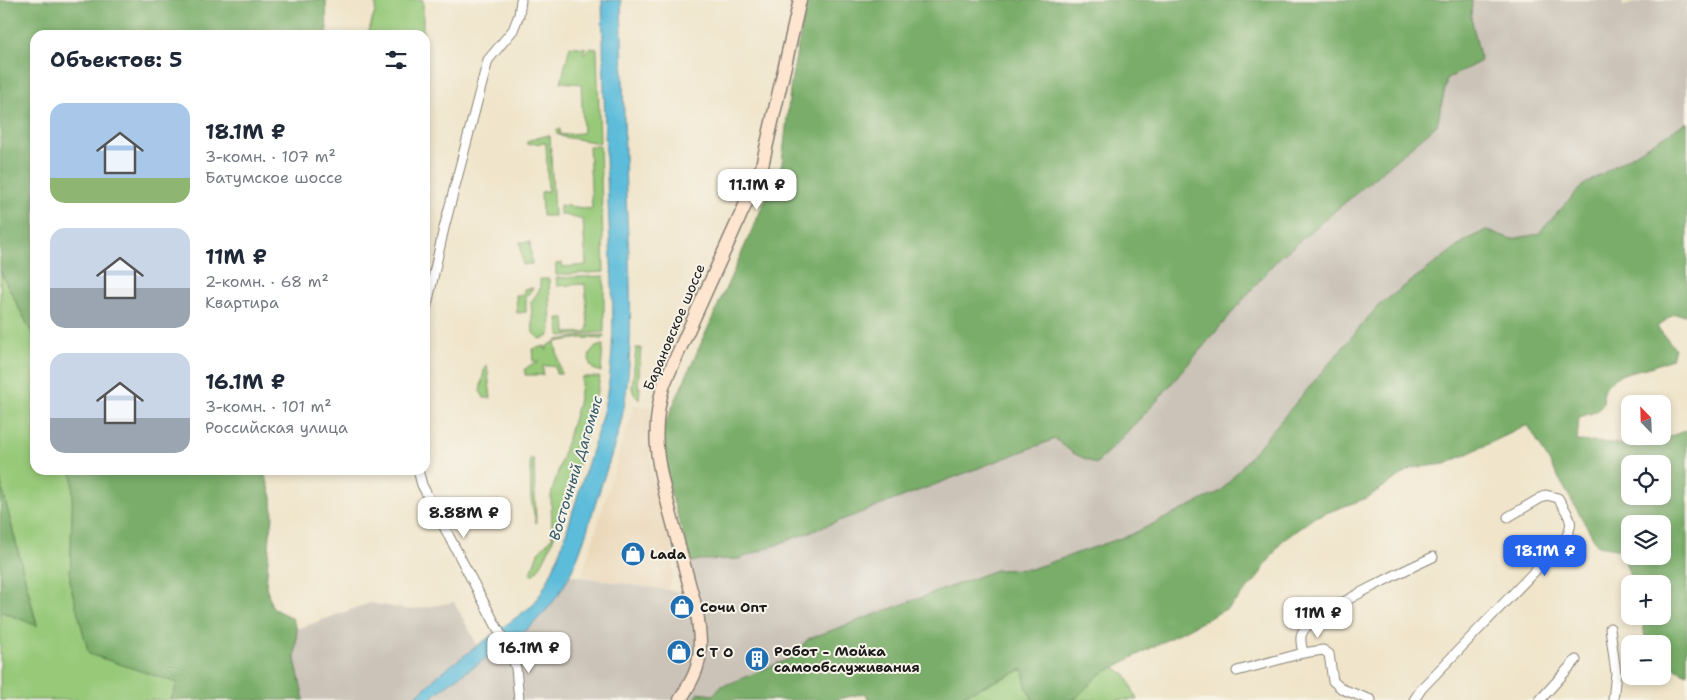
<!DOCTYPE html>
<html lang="ru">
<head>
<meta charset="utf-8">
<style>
  :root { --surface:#fff; --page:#f6f6f7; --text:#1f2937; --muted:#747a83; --accent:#2563eb }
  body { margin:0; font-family:"Shantell Sans",sans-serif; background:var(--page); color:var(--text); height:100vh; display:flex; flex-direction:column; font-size:19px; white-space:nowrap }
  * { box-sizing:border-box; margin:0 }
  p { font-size:16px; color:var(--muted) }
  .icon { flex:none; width:28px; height:28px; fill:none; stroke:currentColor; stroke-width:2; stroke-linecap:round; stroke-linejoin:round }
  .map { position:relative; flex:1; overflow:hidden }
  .panel { position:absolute; left:30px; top:30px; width:400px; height:445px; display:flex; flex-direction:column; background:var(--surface); border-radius:15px; box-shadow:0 2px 8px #0003 }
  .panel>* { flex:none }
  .needle { width:32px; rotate:337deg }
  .buttons { position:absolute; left:1621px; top:395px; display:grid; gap:10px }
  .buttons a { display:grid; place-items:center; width:50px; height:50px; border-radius:10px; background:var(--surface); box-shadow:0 2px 8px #0003; font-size:25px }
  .price { position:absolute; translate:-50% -42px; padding:0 11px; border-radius:10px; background:#fff; color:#222; font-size:16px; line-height:32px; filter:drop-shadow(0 1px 2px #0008) }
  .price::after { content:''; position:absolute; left:50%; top:30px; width:15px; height:11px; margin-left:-8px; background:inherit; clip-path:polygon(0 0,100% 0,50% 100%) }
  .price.on { background:var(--accent); color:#fff }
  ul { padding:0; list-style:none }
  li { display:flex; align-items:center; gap:15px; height:125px; padding:0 20px }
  li span { display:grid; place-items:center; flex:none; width:140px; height:100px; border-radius:15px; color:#555 }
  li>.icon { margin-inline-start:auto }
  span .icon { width:60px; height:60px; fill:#fffc; stroke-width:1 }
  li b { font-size:21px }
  h2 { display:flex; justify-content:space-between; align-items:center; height:60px; padding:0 20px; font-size:21px }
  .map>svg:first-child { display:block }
  .built { fill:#ebd8ba }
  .industrial { fill:#cbc3b8 }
  .green { fill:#97c979; stroke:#5a724a }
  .forest { fill:#79ad69; stroke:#4a6442; fill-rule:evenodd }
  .water { fill:#5bbcda; stroke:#3c6c7b }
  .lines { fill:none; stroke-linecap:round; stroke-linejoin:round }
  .minor-casing { stroke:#868074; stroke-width:11 }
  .secondary-casing { stroke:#868074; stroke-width:15 }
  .minor { stroke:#fff; stroke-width:9 }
  .secondary { stroke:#fde5d0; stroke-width:12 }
  .labels { text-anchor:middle; stroke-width:4; stroke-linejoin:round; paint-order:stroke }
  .street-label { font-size:14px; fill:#1c1c1c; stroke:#f7f3e8 }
  .poi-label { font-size:14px; font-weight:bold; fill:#1c1c1c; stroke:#f7f3e8; text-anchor:start }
  .water-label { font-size:15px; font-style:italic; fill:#355c68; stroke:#f7f3e8 }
</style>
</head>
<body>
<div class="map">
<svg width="1687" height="700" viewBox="0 0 1687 700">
  <rect width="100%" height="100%" fill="#f7f3e8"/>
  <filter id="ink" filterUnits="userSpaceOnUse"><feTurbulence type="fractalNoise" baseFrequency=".02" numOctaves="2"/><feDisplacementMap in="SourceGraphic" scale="10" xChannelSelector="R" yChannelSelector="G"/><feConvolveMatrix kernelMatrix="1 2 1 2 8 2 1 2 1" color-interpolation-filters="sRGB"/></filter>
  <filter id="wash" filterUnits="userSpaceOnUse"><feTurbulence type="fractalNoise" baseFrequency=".0096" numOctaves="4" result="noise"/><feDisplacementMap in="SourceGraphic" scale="20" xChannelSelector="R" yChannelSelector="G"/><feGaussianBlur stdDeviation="1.12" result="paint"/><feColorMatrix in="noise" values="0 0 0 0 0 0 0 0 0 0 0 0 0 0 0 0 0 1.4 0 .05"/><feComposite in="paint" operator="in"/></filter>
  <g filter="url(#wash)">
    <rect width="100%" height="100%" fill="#f0e5cb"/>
    <!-- built -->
    <polygon class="built" points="634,405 650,407 651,475 674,552 672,553 673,572 668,590 582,576"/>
    <!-- industrial -->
    <polygon class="industrial" points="1472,0 1622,0 1623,6 1647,0 1687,0 1687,122 1582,186 1538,234 1512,239 1486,230 1466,241 1378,306 1221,491 1131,535 1031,569 996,570 808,639 791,658 731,683 722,686 713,695 699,693 694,700 304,700 295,659 297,629 370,603 410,610 454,602 482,654 514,641 541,617 558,596 570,575 687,593 691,562 699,560 739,559 1055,439 1073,453 1096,464 1156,402 1276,261 1437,125 1447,79 1481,61 1471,17"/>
    <!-- green -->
    <g class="green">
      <polygon points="376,0 423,0 423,35 367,35 375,12"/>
      <polygon points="570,46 586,48 583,52 584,54 589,48 597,49 600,143 563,137 557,134 557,130 560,129 560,135 582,133 583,130 581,84 561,82"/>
      <polygon points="545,136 550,136 554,216 542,216 541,192 548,191 546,143 526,144 529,140"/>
      <polygon points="589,146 600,146 604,272 556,275 556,264 562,263 563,267 586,265 583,220 560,214 560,205 592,209"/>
      <polygon points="520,242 530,242 532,264 523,265"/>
      <polygon points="0,271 35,339 35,470 69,470 73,478 70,584 178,683 171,700 0,700 0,611 37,625 0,480"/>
      <polygon points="604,276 604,332 560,336 558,318 565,318 566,333 586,332 588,328 585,284 557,286 556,278"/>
      <polygon points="540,279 549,279 551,330 548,337 539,339 533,333 531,302 540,289"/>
      <polygon points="533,288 526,297 526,312 517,313 516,295 524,295 524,289"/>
      <polygon points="604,335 603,339 582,338 555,342 561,374 556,374 555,366 543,366 543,375 525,375 525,369 532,364 538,363 538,361 533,361 532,349 545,346 545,349 547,350 547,346 558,340 581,336"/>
      <path d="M603 345 601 372 593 369C585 358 590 346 603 345Z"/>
      <polygon points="636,348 641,348 638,387 640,387 639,400 634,394 632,388"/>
      <polygon points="487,365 491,398 484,398 480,391 485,366"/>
      <path d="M582 377H600C595 407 554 565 532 575L530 574 539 551 552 538 551 495 578 404Z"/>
      <polygon points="530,459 534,459 536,523 531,499"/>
      <polygon points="1114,667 1127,676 1137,700 1072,700 1077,697 1099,675"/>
      <polygon points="1024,669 1026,687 1033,700 971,700 963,695"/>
    </g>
    <!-- forest -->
    <g class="forest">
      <polygon points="0,0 326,0 327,35 35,35 35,339 0,271"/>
      <polygon points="807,0 1472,0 1471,17 1481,61 1447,79 1437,125 1276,261 1156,402 1096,464 1073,453 1055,439 739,559 699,560 691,562 665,473 663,428 782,163 791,82"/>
      <path d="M1687 122V315L1674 314 1657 327 1675 348 1672 359C1666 361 1659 364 1653 366 1633 372 1617 371 1603 390 1606 411 1596 412 1579 417L1577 441 1613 443 1639 448 1687 430V674L1677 669 1663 652 1662 644H1652L1645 638 1642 616H1662V584H1633L1621 550 1598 546 1528 425 1446 464 1412 468 1367 498 1315 517 1282 541 1255 581 1230 607 1099 675 1077 697 1072 700H1033L1026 687 1023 669 963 695 971 700H868L866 693 834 700H694L699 693 713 695 721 686 731 683 791 658 808 639 996 570 1031 569 1130 535 1221 491 1378 306 1466 240 1486 230 1512 239 1538 234 1582 186ZM1630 464H1662V496H1630ZM1630 524H1662V556H1630Z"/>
      <polygon points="69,470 261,470 266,477 272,497 273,518 270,535 266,586 271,604 274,609 292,618 297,629 295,659 304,700 171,700 177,683 89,654 70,584 73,478"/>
      <polygon points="0,480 37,626 0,611"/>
    </g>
    <!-- water -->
    <path class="water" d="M602 0H621C623 65 624 130 626 195 629 263 635 332 625 401 620 435 606 469 596 502 586 533 577 568 558 595 526 643 470 662 429 700H412L442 672 533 605C555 575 565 536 576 501 588 461 603 422 609 381 617 322 610 260 608 200 604 133 604 67 602 0Z"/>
  </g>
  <g filter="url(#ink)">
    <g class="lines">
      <defs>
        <g id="minor">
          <polyline points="425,314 444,228 488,60 513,30 519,15 521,0"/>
          <polyline points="418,470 422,485 511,654 516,668 519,700"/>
          <polyline points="1610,628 1616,673 1613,700"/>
          <path d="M1303 653C1302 647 1299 639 1302 633 1309 615 1411 567 1433 557"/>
          <polyline points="1237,671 1303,653 1323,650 1329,654 1333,681 1342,689 1371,700"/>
          <path d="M1414 700 1422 688 1563 542C1577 522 1569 517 1558 498L1546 495 1508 517"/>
          <polyline points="1540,700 1576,660"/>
        </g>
        <path id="secondary" d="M680 700C685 692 690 684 694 675 703 656 700 633 697 612 689 583 681 555 674 527 660 475 648 437 664 384L761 170 800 0"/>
      </defs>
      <!-- minor casing -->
      <use href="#minor" class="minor-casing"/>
      <!-- secondary casing -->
      <use href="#secondary" class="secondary-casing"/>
      <!-- minor -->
      <use href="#minor" class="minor"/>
      <!-- secondary -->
      <use href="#secondary" class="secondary"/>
    </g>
  </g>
  <!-- icons -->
  <defs>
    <symbol id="shop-disc" viewBox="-11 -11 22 22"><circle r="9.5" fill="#1f6fb2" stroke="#f7f3e8"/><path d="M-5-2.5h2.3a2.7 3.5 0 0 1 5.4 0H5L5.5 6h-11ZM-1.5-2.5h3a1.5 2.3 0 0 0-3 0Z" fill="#fff"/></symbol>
    <symbol id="building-disc" viewBox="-11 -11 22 22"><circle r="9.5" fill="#1f6fb2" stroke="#f7f3e8"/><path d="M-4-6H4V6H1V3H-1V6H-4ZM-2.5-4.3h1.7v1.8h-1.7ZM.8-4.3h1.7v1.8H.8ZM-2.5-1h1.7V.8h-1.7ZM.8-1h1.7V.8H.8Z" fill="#fff"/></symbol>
  </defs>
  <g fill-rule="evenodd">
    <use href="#shop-disc" x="619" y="540" width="28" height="28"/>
    <use href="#shop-disc" x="668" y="593" width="28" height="28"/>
    <use href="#shop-disc" x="665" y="638" width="28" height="28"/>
    <use href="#building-disc" x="743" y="645" width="28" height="28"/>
  </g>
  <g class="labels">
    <!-- street labels -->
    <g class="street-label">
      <text transform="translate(674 327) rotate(-67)" y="5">Барановское шоссе</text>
    </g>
    <!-- poi labels -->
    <g class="poi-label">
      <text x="650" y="559">Lada</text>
      <text x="700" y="612">Сочи Опт</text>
      <text x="774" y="656">Робот - Мойка<tspan x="774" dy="16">самообслуживания</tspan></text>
      <text x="696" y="657">С Т О</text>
    </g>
    <!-- water labels -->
    <g class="water-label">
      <text transform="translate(576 468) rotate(-73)" y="5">Восточный Дагомыс</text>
    </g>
  </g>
</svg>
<div class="buttons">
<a><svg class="needle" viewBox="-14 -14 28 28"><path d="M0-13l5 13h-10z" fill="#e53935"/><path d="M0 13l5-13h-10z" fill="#747a83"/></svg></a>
<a><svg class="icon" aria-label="locate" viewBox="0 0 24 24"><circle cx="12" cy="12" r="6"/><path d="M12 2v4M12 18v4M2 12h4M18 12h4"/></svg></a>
<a><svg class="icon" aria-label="layers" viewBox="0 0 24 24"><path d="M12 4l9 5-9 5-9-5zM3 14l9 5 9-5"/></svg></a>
<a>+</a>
<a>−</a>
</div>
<b class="price" style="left:757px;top:211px">11.1M ₽</b>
<b class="price" style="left:464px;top:539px">8.88M ₽</b>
<b class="price on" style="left:1545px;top:577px">18.1M ₽</b>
<b class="price" style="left:1318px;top:639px">11M ₽</b>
<b class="price" style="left:529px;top:674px">16.1M ₽</b>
<section class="panel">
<h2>Объектов: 5<svg class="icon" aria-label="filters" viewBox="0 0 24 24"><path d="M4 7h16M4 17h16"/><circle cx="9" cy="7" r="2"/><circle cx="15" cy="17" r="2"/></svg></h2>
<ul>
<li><span style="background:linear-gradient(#a9c7e8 75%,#8fb573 0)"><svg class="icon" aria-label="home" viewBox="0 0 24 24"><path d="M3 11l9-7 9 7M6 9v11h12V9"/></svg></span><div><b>18.1M ₽</b><p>3-комн. · 107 m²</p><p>Батумское шоссе</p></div></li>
<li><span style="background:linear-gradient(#c9d6e8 60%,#9aa5b1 0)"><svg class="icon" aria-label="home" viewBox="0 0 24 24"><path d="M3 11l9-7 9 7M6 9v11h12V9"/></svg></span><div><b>11M ₽</b><p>2-комн. · 68 m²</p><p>Квартира</p></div></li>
<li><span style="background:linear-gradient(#c9d6e8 65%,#9aa5b1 0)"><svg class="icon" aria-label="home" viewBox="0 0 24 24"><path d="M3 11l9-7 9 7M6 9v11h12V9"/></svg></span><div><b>16.1M ₽</b><p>3-комн. · 101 m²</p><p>Российская улица</p></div></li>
</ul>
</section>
</div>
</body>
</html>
